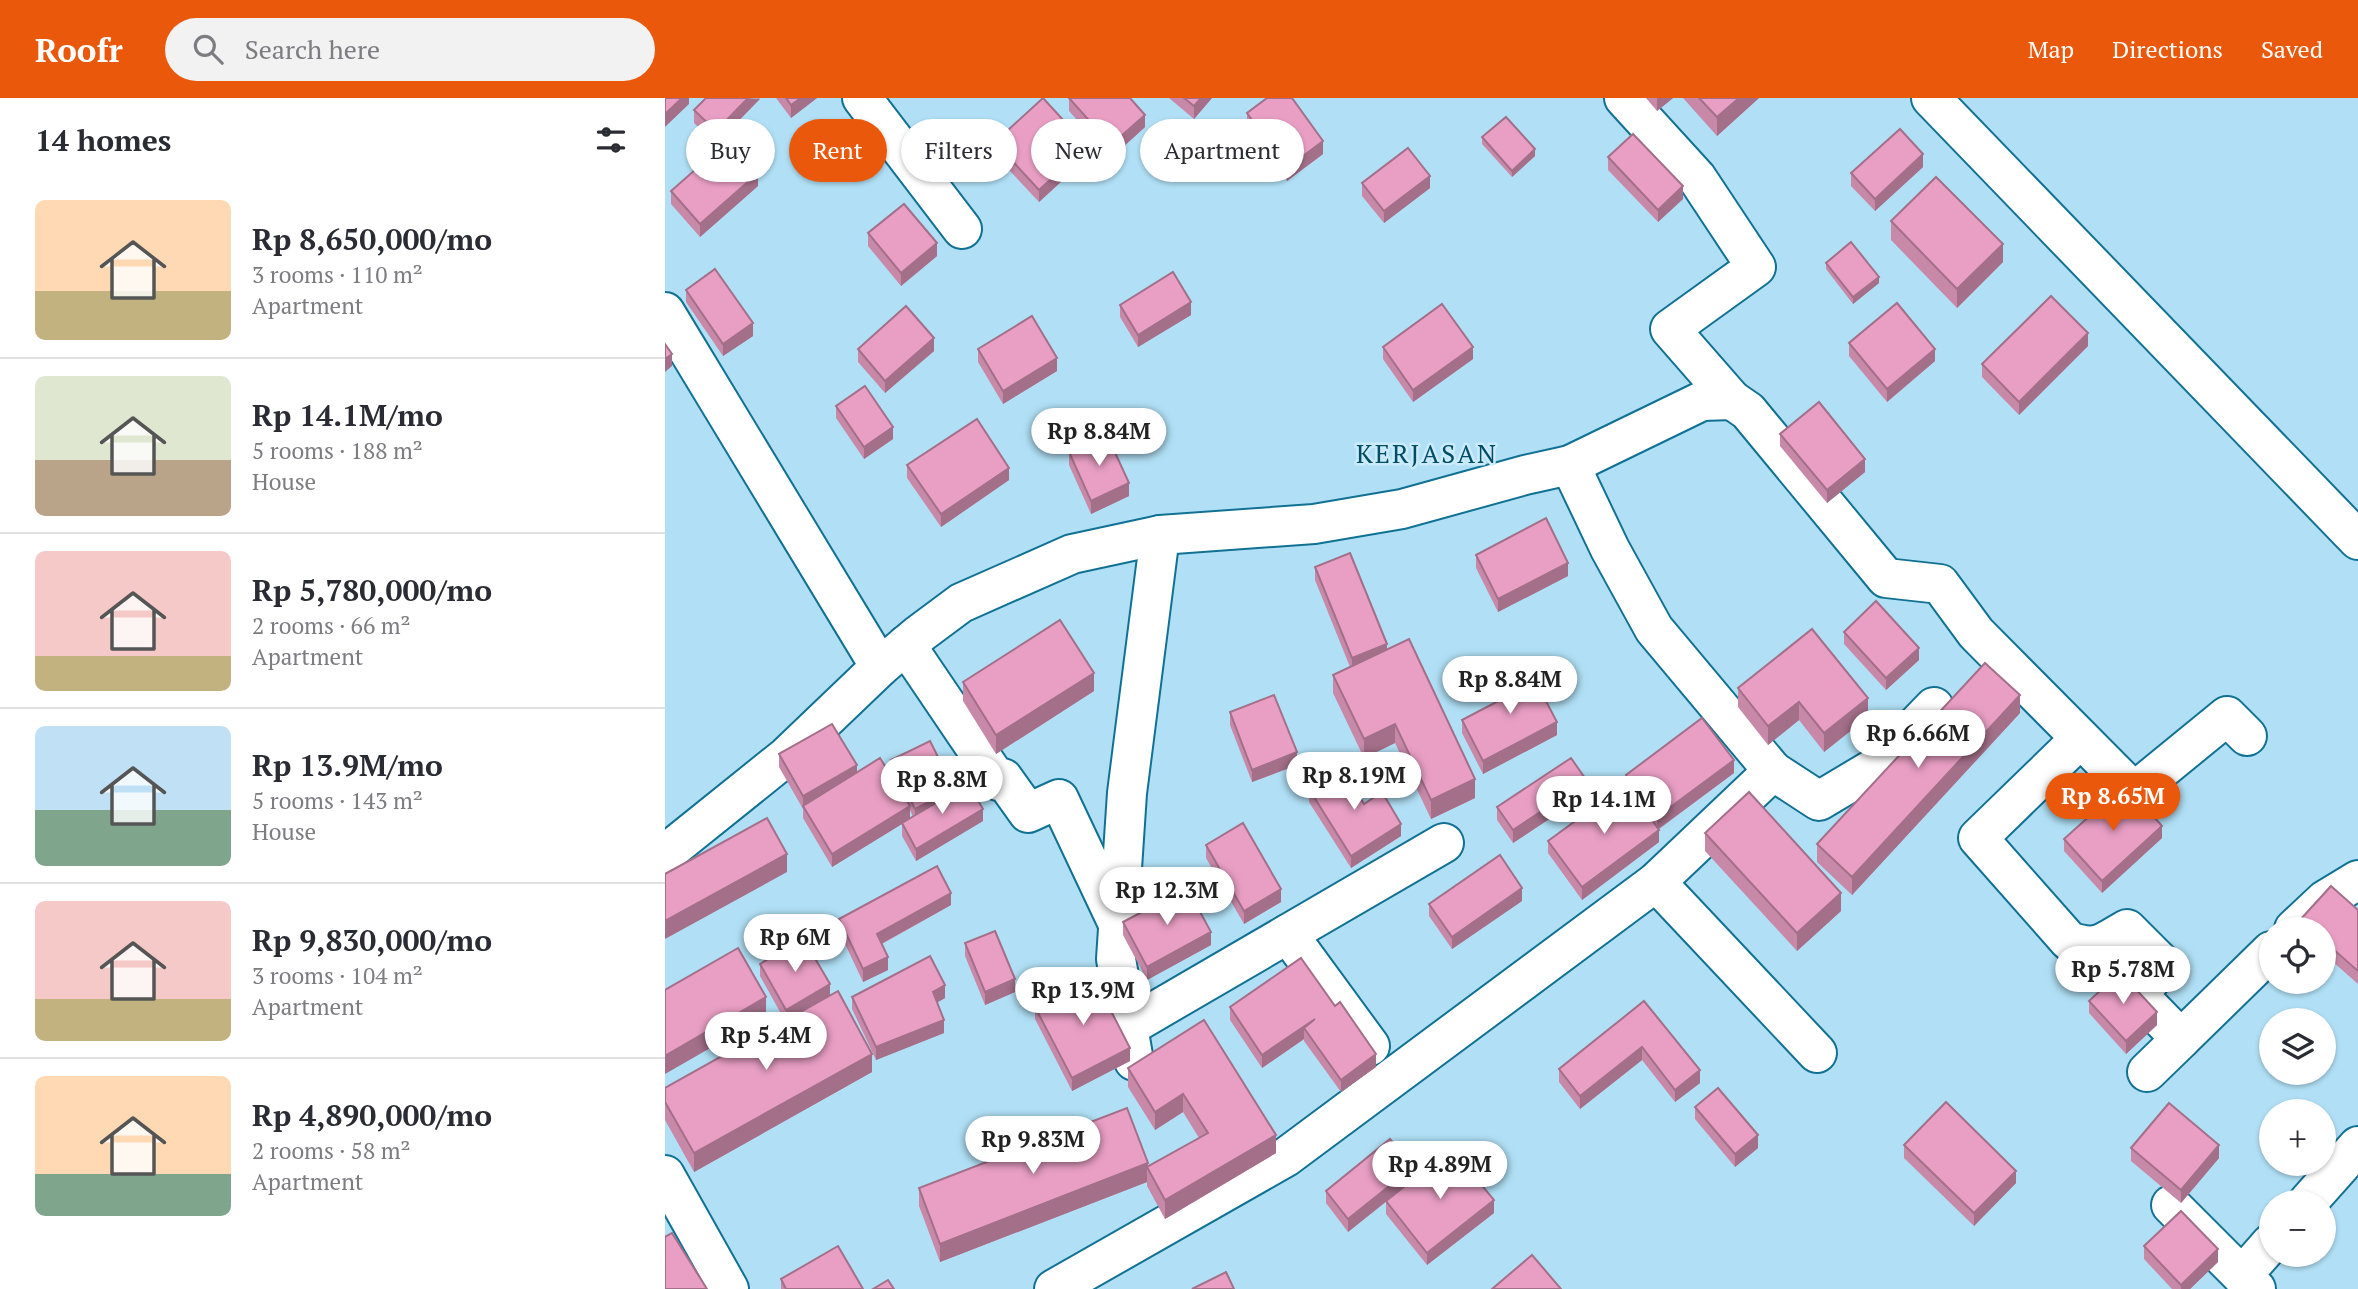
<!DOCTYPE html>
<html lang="en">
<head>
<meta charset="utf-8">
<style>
  :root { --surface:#fff; --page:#f2f2f3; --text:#2b2b33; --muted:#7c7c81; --line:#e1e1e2; --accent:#ea580c }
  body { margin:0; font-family:"PT Serif",serif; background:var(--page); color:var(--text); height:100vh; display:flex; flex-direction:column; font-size:26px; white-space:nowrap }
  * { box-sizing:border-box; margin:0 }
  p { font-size:23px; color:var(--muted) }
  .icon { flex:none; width:38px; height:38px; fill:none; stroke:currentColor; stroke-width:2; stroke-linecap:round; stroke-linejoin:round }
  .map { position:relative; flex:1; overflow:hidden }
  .side { display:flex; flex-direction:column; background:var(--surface); width:665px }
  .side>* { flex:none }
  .guide { position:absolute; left:21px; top:21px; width:665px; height:63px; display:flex; gap:14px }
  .buttons { position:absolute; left:1594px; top:819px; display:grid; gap:14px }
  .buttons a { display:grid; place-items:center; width:77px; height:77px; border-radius:50%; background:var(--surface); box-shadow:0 2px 5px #0004; font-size:35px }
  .price { position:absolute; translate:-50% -60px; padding:0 16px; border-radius:24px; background:#fff; color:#222; font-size:23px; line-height:46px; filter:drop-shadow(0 2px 4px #0008) }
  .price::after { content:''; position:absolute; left:50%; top:42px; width:21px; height:16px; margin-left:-10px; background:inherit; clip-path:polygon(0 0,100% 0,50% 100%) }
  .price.active { background:var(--accent); color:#fff }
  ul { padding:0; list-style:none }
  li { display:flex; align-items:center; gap:21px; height:175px; padding:0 35px }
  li+li { border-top:2px solid var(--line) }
  li span { display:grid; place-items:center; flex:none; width:196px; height:140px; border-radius:10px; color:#555 }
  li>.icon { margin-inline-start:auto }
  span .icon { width:84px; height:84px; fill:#fffc; stroke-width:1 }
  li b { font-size:30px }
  h2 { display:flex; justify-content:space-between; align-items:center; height:84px; padding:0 35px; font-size:30px }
  .chip { padding:0 24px; border-radius:32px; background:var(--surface); box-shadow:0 2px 5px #0004; font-size:24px; line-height:63px }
  .chip.active { background:var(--accent); color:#fff }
  header { display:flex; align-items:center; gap:42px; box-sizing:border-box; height:98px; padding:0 35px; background:var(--accent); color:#fff }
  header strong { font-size:33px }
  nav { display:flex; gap:38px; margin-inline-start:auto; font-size:24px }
  .search { width:490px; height:63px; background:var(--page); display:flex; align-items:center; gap:18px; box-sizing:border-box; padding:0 24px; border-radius:38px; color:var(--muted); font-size:26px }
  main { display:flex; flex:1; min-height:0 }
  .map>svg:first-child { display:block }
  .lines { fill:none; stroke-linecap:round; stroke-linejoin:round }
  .minor-casing { stroke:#117193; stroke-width:42 }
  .major-casing { stroke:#117193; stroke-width:42 }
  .minor { stroke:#fff; stroke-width:38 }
  .major { stroke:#fff; stroke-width:38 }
  .wall { fill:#c889a9; fill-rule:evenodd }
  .shaded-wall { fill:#a36f89 }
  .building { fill:#e99fc4; stroke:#a36f89; stroke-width:2 }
  .labels { text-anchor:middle; stroke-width:5; stroke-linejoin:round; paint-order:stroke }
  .quarter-label { font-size:26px; letter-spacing:2px; fill:#004d66; stroke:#ccebfa }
</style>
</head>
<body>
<header>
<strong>Roofr</strong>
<div class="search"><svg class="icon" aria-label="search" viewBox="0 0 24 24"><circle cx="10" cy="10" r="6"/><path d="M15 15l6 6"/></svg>Search here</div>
<nav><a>Map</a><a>Directions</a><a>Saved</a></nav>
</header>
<main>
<section class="side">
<h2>14 homes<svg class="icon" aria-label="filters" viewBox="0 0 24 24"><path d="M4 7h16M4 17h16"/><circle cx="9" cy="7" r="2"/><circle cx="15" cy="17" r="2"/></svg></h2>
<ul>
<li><span style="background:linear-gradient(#ffd9b3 65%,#c2b280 0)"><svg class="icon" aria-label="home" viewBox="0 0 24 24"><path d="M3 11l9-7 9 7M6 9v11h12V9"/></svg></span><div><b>Rp 8,650,000/mo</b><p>3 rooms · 110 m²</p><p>Apartment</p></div></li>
<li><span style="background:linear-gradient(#dfe7d0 60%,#b9a48a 0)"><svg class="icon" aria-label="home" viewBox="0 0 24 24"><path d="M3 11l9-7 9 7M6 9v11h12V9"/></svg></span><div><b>Rp 14.1M/mo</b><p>5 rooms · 188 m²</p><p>House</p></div></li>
<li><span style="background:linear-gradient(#f6c9c9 75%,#c2b280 0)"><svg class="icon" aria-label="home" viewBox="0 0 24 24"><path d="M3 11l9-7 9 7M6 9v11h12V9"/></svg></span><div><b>Rp 5,780,000/mo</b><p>2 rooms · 66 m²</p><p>Apartment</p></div></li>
<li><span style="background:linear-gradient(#bfe0f5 60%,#7fa58c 0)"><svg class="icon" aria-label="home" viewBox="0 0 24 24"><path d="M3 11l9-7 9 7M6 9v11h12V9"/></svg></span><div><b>Rp 13.9M/mo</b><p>5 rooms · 143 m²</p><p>House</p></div></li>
<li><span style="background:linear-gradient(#f6c9c9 70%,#c2b280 0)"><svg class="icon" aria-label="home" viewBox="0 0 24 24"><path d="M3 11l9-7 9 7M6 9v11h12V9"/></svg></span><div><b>Rp 9,830,000/mo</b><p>3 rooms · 104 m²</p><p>Apartment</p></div></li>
<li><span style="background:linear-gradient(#ffd9b3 70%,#7fa58c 0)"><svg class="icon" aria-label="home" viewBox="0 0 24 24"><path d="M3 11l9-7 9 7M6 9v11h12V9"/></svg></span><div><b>Rp 4,890,000/mo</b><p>2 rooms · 58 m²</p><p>Apartment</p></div></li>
</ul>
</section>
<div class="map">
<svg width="1693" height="1191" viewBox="0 0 1693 1191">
  <rect width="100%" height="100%" fill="#b1e0f6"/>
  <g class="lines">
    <defs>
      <g id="minor">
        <polyline points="197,0 297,131"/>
        <polyline points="959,0 1032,80 1091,169 1005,231 1067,302 1083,313 1221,480 1275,486 1311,535 1469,694 1562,618 1582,638"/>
        <polyline points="1266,0 1693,442"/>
        <polyline points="0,214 215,569"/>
        <polyline points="905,367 945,451 989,531 1108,673 1154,703 1211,669 1269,609"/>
        <polyline points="241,547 333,683 338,680 363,715 394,701 452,824"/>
        <path d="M1415 641 1313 740 1404 843C1433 853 1437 845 1462 831L1498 867 1473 897 1516 941 1606 853"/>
        <polyline points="0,756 122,658 215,569 253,537 296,505 407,456 495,437 649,426 737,411 860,377 905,367 1037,303 1067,302"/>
        <polyline points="991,784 1152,955"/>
        <polyline points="1629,831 1660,802 1693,782"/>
        <polyline points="623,836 705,948"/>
        <polyline points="463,929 779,745"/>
        <polyline points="469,963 451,861 462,695 495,437"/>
        <polyline points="1482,974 1516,941"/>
        <polyline points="1643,1104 1693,1048"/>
        <polyline points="1506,1107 1577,1178"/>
        <polyline points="389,1191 621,1059 991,784 1108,673"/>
        <polyline points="1591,1191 1577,1178 1606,1145"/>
      </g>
      <polyline id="major" points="0,1077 64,1191"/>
    </defs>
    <!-- minor casing -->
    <use href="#minor" class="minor-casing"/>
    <!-- major casing -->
    <use href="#major" class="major-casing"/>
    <!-- minor -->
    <use href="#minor" class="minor"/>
    <!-- major -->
    <use href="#major" class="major"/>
  </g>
  <!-- wall -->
  <g class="wall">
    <polygon points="95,0 51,46 29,25 29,12"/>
    <polygon points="111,0 152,0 126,20"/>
    <polygon points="404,0 480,29 446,60 404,13"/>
    <polygon points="504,0 547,0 529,21"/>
    <polygon points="981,0 1008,0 992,13"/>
    <polygon points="1018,0 1094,0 1052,38"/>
    <polygon points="582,15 658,56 622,83 582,27"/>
    <polygon points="817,39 870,58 847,79 817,46"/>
    <polygon points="330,44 422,60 374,104 330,57"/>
    <polygon points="943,59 1018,101 993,124 943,72"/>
    <polygon points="1258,69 1210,113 1186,88 1186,75"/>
    <polygon points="697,85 765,90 719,125 697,98"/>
    <polygon points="93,88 35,139 6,106 6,93"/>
    <polygon points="1226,123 1338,164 1292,210 1226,142"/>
    <polygon points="203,135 272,158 236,188 203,148"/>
    <polygon points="1161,165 1214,185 1188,206 1161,171"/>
    <polygon points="21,192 88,238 58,258 21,204"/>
    <polygon points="455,207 526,217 473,249 455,219"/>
    <polygon points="1184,245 1270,263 1222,304 1184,258"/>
    <polygon points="1423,248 1354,317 1317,279 1317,266"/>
    <polygon points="718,249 808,261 748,304 718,261"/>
    <polygon points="193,251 269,253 220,295 193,264"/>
    <polygon points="313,251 392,273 338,306 313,264"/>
    <polygon points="171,308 228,341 199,361 171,320"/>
    <polygon points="1115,336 1200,374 1162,405 1115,348"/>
    <polygon points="404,354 464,398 426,416 404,367"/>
    <polygon points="242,367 344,382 276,429 242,380"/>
    <polygon points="811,457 903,478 833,514 811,470"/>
    <polygon points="650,469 722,552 810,700 766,721 730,645 699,660 668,595 668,577 685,569 650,482"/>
    <polygon points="1179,534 1254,562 1221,592 1179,546"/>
    <polygon points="298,584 429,593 331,656 298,603"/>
    <polygon points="833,584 892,637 818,676 797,635 797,622 836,601 833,596"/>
    <polygon points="1073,590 1203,619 1159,654 1134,622 1103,647 1073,609"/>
    <polygon points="565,614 632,667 587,684 565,627"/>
    <polygon points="1355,615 1187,797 1152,764 1152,746"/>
    <path d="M114 656 192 675 237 695 226 674V662L289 694 318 723 251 763 237 738V726L167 769 138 720V711L114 669ZM245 712 248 719 245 721Z"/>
    <polygon points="1069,675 994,731 994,744 917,802 883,755 883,743 961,686 961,677"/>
    <polygon points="644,691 699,706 736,738 686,770 644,704"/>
    <polygon points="922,696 848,745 832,722 832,709"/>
    <polygon points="1040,735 1176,813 1132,853 1040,753"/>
    <polygon points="1497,740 1437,795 1399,753 1399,741"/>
    <polygon points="541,747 616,804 579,826 541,760"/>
    <polygon points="857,803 787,851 764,818 764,806"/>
    <polygon points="286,807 217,846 223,872 198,884 174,833 174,821"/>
    <polygon points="1693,812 1693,886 1659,856 1659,831 1635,831 1635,822"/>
    <polygon points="458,824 546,847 482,882 458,837"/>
    <polygon points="300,845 350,894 320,907 300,858"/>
    <polygon points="95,866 165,898 207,974 29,1074 0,1022 0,990 120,923 95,878"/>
    <polygon points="187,899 280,900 272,904 279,935 211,962 187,911"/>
    <polygon points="979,903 1035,985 1010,1004 977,962 915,1011 894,984 894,971"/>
    <polygon points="1424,903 1492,927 1461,956 1424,915"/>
    <polygon points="670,908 711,969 676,994 639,943 639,941 597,970 565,922 565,909"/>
    <polygon points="370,909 465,963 407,993 370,921"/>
    <polygon points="539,922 611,1055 500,1121 482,1088 482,1084 275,1164 254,1108 254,1090 483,1069 534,1040 518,1014 490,1032 463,989 463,970"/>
    <polygon points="1030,1009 1093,1050 1070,1069 1030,1021"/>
    <polygon points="1239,1047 1351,1085 1309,1128 1239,1060"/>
    <polygon points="1466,1050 1554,1060 1516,1105 1466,1063"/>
    <polygon points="748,1082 683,1134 661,1105 661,1093"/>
    <polygon points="721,1103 829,1115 762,1167 721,1116"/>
    <polygon points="1479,1148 1553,1164 1525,1191 1507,1191 1479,1161"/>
    <polygon points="116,1181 198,1191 116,1191"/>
  </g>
  <!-- shaded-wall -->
  <g class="shaded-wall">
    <polygon points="17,0 24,0 24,6 0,29 0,16"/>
    <polygon points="83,0 95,1 51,46 51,33"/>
    <polygon points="136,0 152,0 126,20 126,7"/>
    <polygon points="536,0 547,0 529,21 529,8"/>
    <polygon points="992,0 1008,0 992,13"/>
    <polygon points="1074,0 1094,0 1052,38 1052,19"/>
    <polygon points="480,17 480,29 446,60 446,47"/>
    <polygon points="658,43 658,56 622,83 622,70"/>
    <polygon points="422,48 422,60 374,104 374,92"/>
    <polygon points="870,51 870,58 847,79 847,73"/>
    <polygon points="1258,56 1258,69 1210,113 1210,101"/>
    <polygon points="93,75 93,88 35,139 35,126"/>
    <polygon points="765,78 765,90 719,125 719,113"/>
    <polygon points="1018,88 1018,101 993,124 993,112"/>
    <polygon points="272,145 272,158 236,188 236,175"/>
    <polygon points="1338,146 1338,164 1292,210 1292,191"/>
    <polygon points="1214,179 1214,185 1188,206 1188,199"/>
    <polygon points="526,204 526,217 473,249 473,237"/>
    <polygon points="88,225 88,238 58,258 58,246"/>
    <polygon points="1423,235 1423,248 1354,317 1354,304"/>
    <polygon points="269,240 269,253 220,295 220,283"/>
    <polygon points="808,249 808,261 748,304 748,292"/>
    <polygon points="1270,251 1270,263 1222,304 1222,291"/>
    <polygon points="7,256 7,268 0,274 0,261"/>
    <polygon points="392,260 392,273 338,306 338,293"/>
    <polygon points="228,329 228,341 199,361 199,349"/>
    <polygon points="1200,361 1200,374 1162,405 1162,392"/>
    <polygon points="344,370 344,382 276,429 276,416"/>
    <polygon points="464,385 464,398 426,416 426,403"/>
    <polygon points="903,465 903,478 833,514 833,501"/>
    <polygon points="722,546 722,559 687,573 687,560"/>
    <polygon points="1254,550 1254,562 1221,592 1221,580"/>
    <polygon points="429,575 429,593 331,656 331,637"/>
    <polygon points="1355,597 1355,615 1187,797 1187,779"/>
    <polygon points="1203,600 1203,619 1159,654 1159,635"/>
    <polygon points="1134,604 1134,622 1103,647 1103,628"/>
    <polygon points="892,624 892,637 818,676 818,663"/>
    <polygon points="730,626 730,645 699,660 699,641"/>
    <polygon points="632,654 632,667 587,684 587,672"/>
    <polygon points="1069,662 1069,675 992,732 992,719"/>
    <polygon points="192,667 192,680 138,708 138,698"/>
    <polygon points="810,681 810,700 766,721 766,702"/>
    <polygon points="922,683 922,696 848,745 848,732"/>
    <polygon points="289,691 289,704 250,723 250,711"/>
    <polygon points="245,708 245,721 167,769 167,756"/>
    <polygon points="318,711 318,723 251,763 251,751"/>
    <polygon points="736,726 736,738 686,770 686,758"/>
    <polygon points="1497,728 1497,740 1437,795 1437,783"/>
    <polygon points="994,732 994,744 917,802 917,789"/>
    <polygon points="122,756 122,774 0,841 0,823"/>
    <polygon points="857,790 857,803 787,851 787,839"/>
    <polygon points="616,791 616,804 579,826 579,813"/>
    <polygon points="286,795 286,807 212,848 212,836"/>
    <polygon points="1176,795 1176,813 1132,853 1132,835"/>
    <polygon points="546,834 546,847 482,882 482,869"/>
    <polygon points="223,859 223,872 198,884 198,871"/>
    <polygon points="350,881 350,894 320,907 320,894"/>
    <polygon points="165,886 165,899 121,924 121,912"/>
    <polygon points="280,887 280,900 268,907 268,894"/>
    <polygon points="101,899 101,918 0,976 0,958"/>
    <polygon points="1492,914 1492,927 1461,956 1461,943"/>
    <polygon points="650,921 639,930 639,941 597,970 597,957"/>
    <polygon points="279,922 279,935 211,962 211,949"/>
    <polygon points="977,949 977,962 915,1011 915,998"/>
    <polygon points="465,950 465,963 407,993 407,980"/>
    <polygon points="207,956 207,974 29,1074 29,1055"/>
    <polygon points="711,956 711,969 676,994 676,982"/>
    <polygon points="1035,972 1035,985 1010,1004 1010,992"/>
    <polygon points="518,996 518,1014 490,1032 490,1014"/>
    <polygon points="611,1037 611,1055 500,1121 500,1102"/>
    <polygon points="1093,1037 1093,1050 1070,1069 1070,1056"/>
    <polygon points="1554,1047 1554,1060 1516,1105 1516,1092"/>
    <polygon points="483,1065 483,1072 482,1069 482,1084 275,1164 275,1146"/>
    <polygon points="748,1069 748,1082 683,1134 683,1121"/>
    <polygon points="1351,1073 1351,1085 1309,1128 1309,1115"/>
    <polygon points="829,1102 829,1115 762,1167 762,1155"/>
    <polygon points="1553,1151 1553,1164 1525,1191 1516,1191 1516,1187"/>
  </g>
  <!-- building -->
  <g class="building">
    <polygon points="0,0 17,0 0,16"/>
    <polygon points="41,0 83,0 51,33 29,12"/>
    <polygon points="121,0 136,0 126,7"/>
    <polygon points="378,0 422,48 374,92 330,44"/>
    <polygon points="404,0 465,0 480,17 446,47"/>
    <polygon points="519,0 536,0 529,8"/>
    <polygon points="602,0 627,0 658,43 622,70 582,15"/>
    <polygon points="1034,0 1074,0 1052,19"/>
    <polygon points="841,19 870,51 847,73 817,39"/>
    <polygon points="1235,31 1258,56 1210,101 1186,75"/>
    <polygon points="968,36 1018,88 993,112 943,59"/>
    <polygon points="64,42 93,75 35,126 6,93"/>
    <polygon points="743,50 765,78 719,113 697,85"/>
    <polygon points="1271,79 1338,146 1292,191 1226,123"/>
    <polygon points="239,106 272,145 236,175 203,135"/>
    <polygon points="1186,144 1214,179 1188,199 1161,165"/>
    <polygon points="50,171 88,225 58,246 21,192"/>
    <polygon points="508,174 526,204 473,237 455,207"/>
    <polygon points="1386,198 1423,235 1354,304 1317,266"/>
    <polygon points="1232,205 1270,251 1222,291 1184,245"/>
    <polygon points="777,206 808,249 748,292 718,249"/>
    <polygon points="241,208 269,240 220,283 193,251"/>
    <polygon points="367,218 392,260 338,293 313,251"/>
    <polygon points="0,246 7,256 0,261"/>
    <polygon points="200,288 228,329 199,349 171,308"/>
    <polygon points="1154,304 1200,361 1162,392 1115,336"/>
    <polygon points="312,321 344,370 276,416 242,367"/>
    <polygon points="442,337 464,385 426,403 404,354"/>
    <polygon points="881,420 903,465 833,501 811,457"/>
    <polygon points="685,455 722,546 687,560 650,469"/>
    <polygon points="1211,503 1254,550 1221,580 1179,534"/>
    <polygon points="395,522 429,575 331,637 298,584"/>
    <polygon points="1147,531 1203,600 1159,635 1134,604 1103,628 1073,590"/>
    <polygon points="744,541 810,681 766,702 730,626 699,641 668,577"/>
    <polygon points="1320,565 1355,597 1187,779 1152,746"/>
    <polygon points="863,569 892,624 818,663 797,622 841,599 833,584"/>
    <polygon points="609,597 632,654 587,672 565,614"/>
    <polygon points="1037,620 1069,662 992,719 961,677"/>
    <polygon points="167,626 192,667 138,698 114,656"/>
    <polygon points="265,643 289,691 250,711 226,662"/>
    <polygon points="215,660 245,708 167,756 138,708"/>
    <polygon points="906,660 922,683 848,732 832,709"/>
    <polygon points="677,670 699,706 717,694 736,726 686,758 644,691"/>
    <polygon points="303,686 318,711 251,751 237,725"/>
    <polygon points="961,686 994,732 917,789 883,743"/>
    <polygon points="1460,686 1497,728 1437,783 1399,741"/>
    <polygon points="1084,694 1176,795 1132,835 1040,735"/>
    <polygon points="102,720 122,756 0,823 0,776"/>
    <polygon points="578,725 616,791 579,813 541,747"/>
    <polygon points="835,757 857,790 787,839 764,806"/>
    <polygon points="272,768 286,795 212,836 223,859 198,871 174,821"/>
    <polygon points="1666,788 1693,812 1693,873 1659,843 1659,831 1646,831 1635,822"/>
    <polygon points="522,790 546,834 482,869 458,824"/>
    <polygon points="330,833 350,881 320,894 300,845"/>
    <polygon points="138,840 165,886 121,912 95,866"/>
    <polygon points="73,850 101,899 0,958 0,892"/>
    <polygon points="265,858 280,887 268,894 279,922 211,949 187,899"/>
    <polygon points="636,860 670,908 675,904 711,956 676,982 639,930 650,921 597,957 565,909"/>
    <polygon points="1455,874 1492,914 1461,943 1424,903"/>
    <polygon points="428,878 465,950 407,980 370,909"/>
    <polygon points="173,893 207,956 29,1055 0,1004 0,990"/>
    <polygon points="979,903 1035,972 1010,992 977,949 915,998 894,971"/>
    <polygon points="539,922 611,1037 500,1102 482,1069 543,1035 518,996 490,1014 463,970"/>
    <polygon points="1053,990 1093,1037 1070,1056 1030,1009"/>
    <polygon points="1281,1004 1351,1073 1309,1115 1239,1047"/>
    <polygon points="1504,1005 1554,1047 1516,1092 1466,1050"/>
    <polygon points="462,1010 483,1065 275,1146 254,1090"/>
    <polygon points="725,1041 748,1069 683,1121 661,1093"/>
    <polygon points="787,1051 829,1102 762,1155 721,1103"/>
    <polygon points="1516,1113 1553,1151 1516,1187 1479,1148"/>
    <polygon points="7,1135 42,1191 0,1191 0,1139"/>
    <polygon points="173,1148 198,1191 121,1191 116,1181"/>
    <polygon points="867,1157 896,1191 827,1191"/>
    <polygon points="561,1174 569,1191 527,1191"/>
    <polygon points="223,1182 229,1191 208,1191"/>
  </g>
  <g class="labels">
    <!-- quarter labels -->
    <g class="quarter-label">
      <text x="762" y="365">KERJASAN</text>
    </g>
  </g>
</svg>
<div class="buttons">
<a><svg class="icon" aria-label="locate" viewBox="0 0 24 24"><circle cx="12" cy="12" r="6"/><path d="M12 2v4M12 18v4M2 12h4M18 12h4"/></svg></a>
<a><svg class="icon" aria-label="layers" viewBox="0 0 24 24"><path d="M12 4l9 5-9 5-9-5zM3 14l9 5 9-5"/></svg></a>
<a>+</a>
<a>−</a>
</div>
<b class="price" style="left:434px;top:370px">Rp 8.84M</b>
<b class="price" style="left:845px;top:618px">Rp 8.84M</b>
<b class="price" style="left:1253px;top:672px">Rp 6.66M</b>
<b class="price" style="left:689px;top:714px">Rp 8.19M</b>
<b class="price" style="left:277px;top:718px">Rp 8.8M</b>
<b class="price active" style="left:1448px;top:735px">Rp 8.65M</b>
<b class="price" style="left:939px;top:738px">Rp 14.1M</b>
<b class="price" style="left:502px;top:829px">Rp 12.3M</b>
<b class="price" style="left:130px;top:876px">Rp 6M</b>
<b class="price" style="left:1458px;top:908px">Rp 5.78M</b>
<b class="price" style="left:418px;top:929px">Rp 13.9M</b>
<b class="price" style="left:101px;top:974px">Rp 5.4M</b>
<b class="price" style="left:368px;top:1078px">Rp 9.83M</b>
<b class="price" style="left:775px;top:1103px">Rp 4.89M</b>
<div class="guide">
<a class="chip">Buy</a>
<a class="chip active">Rent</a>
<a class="chip">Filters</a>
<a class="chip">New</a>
<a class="chip">Apartment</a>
</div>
</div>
</main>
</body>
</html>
